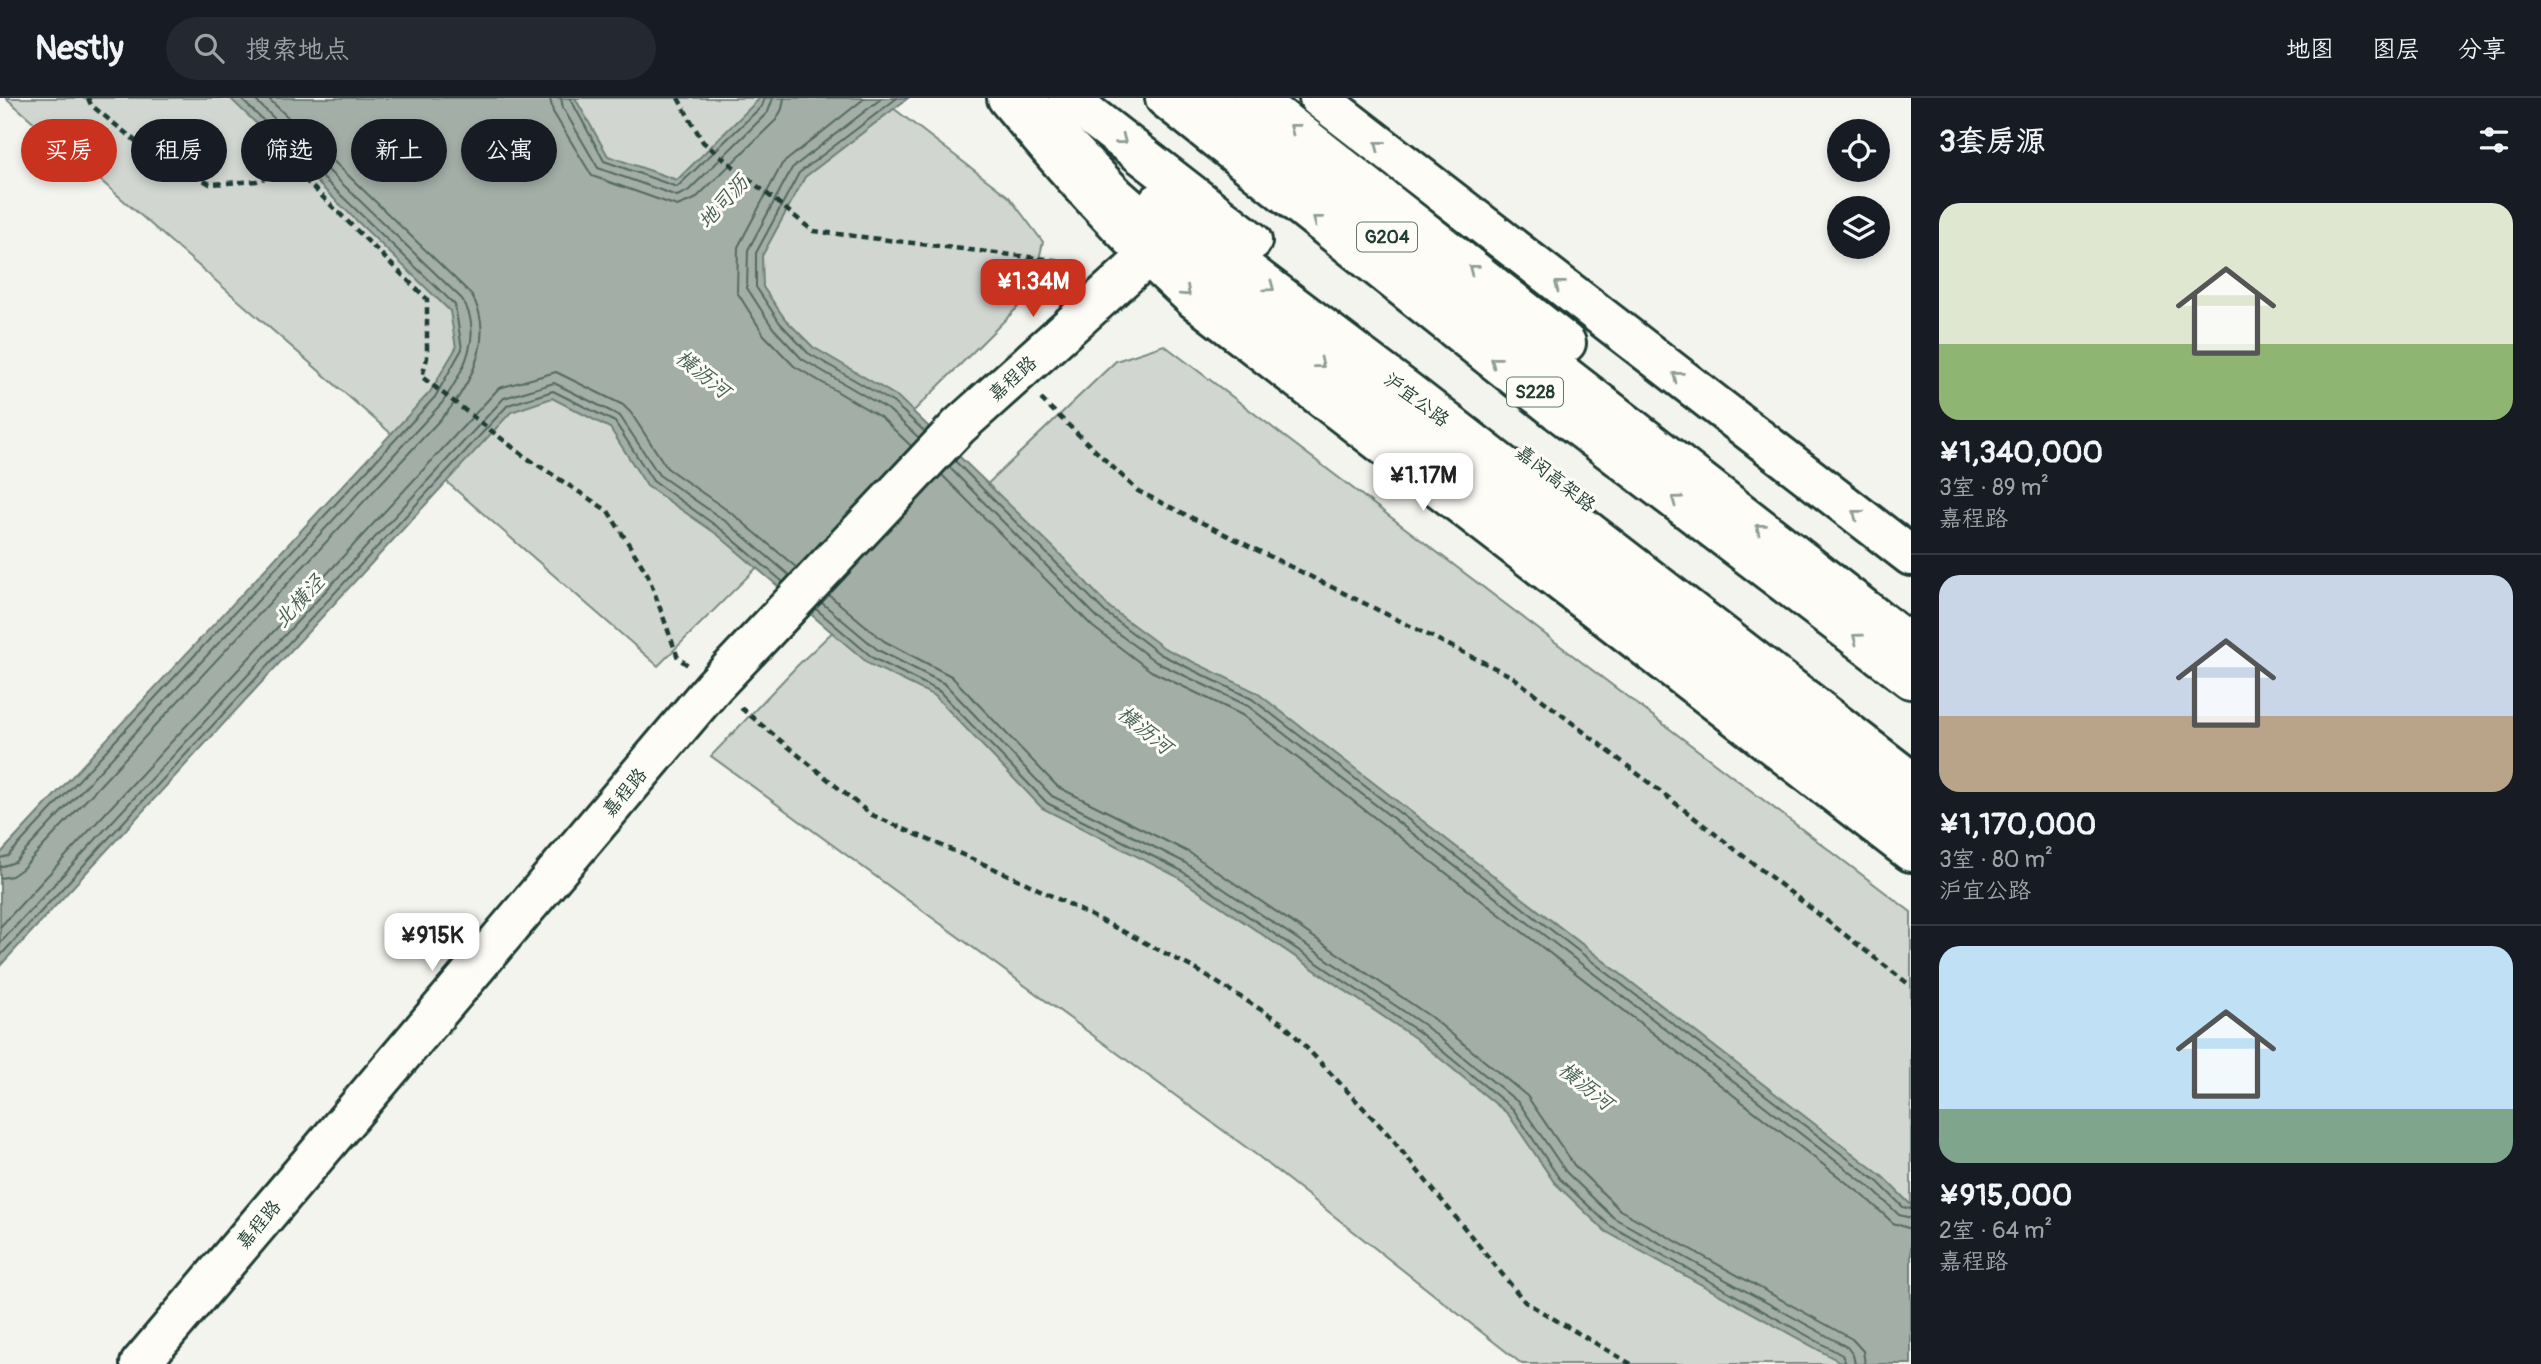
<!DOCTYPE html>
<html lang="zh">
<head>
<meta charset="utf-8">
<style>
  :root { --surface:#171b24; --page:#242831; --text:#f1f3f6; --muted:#9ea1a6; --line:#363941; --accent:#c8321e }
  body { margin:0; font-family:Pangolin,"LXGW WenKai TC",sans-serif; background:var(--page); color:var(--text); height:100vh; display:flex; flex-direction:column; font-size:26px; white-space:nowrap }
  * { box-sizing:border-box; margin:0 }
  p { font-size:23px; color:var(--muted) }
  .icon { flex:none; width:38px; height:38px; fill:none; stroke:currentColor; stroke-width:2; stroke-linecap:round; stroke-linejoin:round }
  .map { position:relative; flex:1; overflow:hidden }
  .sheet { display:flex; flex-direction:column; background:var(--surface); width:630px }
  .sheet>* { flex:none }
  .hud { position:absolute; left:21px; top:21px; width:665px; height:63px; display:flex; gap:14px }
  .controls { position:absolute; left:1827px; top:21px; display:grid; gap:14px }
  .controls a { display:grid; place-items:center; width:63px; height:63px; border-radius:50%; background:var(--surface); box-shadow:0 4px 10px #0003; font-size:35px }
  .price { position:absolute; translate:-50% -60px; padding:0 16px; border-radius:14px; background:#fff; color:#222; font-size:23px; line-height:46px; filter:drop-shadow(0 2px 4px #0008) }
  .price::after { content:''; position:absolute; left:50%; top:42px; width:21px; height:16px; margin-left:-10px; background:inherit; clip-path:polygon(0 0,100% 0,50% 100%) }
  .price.current { background:var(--accent); color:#fff }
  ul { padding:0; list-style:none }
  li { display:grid; align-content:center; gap:14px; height:371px; padding:0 28px }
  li+li { border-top:2px solid var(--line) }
  li span { display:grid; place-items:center; height:217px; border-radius:21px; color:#555 }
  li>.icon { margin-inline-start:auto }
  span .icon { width:126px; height:126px; fill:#fffc; stroke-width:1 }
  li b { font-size:30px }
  h2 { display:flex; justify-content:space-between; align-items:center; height:84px; padding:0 28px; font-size:30px }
  .pill { padding:0 24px; border-radius:32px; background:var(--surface); box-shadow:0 4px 10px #0003; font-size:24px; line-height:63px }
  .pill.current { background:var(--accent); color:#fff }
  header { display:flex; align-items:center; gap:42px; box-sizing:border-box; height:98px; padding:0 35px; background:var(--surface); border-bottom:2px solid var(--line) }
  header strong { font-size:33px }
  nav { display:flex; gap:38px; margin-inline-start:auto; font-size:24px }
  .search { width:490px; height:63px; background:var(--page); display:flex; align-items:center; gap:18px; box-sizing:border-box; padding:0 24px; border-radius:38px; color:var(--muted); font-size:26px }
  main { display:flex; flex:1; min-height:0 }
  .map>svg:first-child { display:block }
  .green { fill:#d1d6d1; stroke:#788a82; stroke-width:2 }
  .water { fill:#a3aea7; stroke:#6e8179; stroke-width:2 }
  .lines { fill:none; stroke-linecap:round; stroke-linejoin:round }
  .shore { stroke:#546a62; stroke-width:2 }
  .minor-casing { stroke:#1f3d34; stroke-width:44 }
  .highway-casing { stroke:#1f3d34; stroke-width:44 }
  .path { stroke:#1f3d34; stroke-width:4.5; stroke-dasharray:7 5; stroke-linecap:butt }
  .minor { stroke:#fdfcf7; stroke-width:38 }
  .highway { stroke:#fdfcf7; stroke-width:38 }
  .oneway { stroke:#8e9c96 }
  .labels { text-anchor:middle; stroke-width:6; stroke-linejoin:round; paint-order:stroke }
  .shield { fill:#fdfcf7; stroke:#62766e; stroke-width:2 }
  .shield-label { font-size:18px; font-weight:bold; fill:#1f3d34 }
  .street-label { font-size:19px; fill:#1f3d34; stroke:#fdfcf7 }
  .water-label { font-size:21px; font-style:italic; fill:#475f56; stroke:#fdfcf7 }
</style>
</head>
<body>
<header>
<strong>Nestly</strong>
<div class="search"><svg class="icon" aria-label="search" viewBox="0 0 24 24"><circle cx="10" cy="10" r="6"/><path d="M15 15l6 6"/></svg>搜索地点</div>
<nav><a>地图</a><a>图层</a><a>分享</a></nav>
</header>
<main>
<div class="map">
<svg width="1911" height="1266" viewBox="0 0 1911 1266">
  <rect width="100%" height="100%" fill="#f4f4ef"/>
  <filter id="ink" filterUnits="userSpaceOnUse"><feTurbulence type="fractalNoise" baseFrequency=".0143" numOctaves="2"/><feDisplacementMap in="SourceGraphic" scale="14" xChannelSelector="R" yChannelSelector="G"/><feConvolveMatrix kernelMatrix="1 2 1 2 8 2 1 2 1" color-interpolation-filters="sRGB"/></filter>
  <g filter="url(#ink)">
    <!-- green -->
    <g class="green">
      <polygon points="6,0 880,0 1009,99 1043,144 1031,196 658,568"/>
      <polygon points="1164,247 1911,814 1911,1266 1522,1266 1258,1058 711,658 798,567 1116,263"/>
    </g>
    <!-- water -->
    <polygon class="water" points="230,0 575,0 608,58 677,82 760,0 908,0 805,79 762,158 763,189 785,221 813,249 898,299 1055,451 1109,509 1164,550 1256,594 1883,1079 1911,1107 1911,1266 1844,1266 1605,1133 1554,1084 1508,1016 1415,940 1176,778 1042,710 935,598 869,566 718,437 647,388 610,330 552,300 511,314 0,868 0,756 430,294 456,250 450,213"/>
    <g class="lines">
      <!-- shore -->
      <g class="shore">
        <polyline points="550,0 553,14 592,78 677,108 695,101 776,22 782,11 784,0"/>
        <polyline points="561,0 563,10 598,70 677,98 688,93 768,14 773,0"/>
        <polyline points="570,0 604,63 677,89 762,8 765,0"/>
        <polyline points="865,0 782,66 738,149 737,194 764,237 794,268 882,320 911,348"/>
        <polyline points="882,0 792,70 748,152 747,190 773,230 802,261 889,312 919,340"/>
        <polyline points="897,0 799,75 756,155 756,189 780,225 808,255 894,305 925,334"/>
        <polyline points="955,363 1105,514 1160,556 1252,601 1878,1084 1903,1109 1911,1111"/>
        <polyline points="949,369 1099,521 1156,564 1248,608 1872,1091 1899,1117 1911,1120"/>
        <polyline points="942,377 1093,529 1151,573 1242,617 1865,1099 1893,1125 1911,1131"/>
        <polyline points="829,497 884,543 951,578 1058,689 1190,755 1431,919 1527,998 1574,1067 1620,1112 1852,1241 1863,1253 1865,1266"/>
        <polyline points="822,505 878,552 945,586 1052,698 1184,764 1424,927 1519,1005 1566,1074 1614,1120 1847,1249 1853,1257 1855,1266"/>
        <polyline points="816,511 873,560 939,593 1047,705 1180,772 1419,934 1513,1011 1559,1080 1609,1127 1842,1257 1846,1266"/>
        <polyline points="0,760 8,758 435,299 462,251 455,207 240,0"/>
        <path d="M0 769 15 764 442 305C462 276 485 236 462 201L253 0"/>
        <path d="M0 780 12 778 22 771 449 312C474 280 495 235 471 196L268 0"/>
        <polyline points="0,829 499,290 556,274 623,307 631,315 667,370 734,417 797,470"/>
        <polyline points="0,845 504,300 554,285 620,318 659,377 728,425 789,477"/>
        <polyline points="0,858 508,307 553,293 615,324 653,383 722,432 783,484"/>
      </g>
      <defs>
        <g id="minor">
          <path d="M1007 0C1068 74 1123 136 1194 201L1911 754"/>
          <polyline points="140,1266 714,588 959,328 1148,158"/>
        </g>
        <g id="highway">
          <polyline points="1068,0 1252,143"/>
          <polyline points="1165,0 1558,313 1911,581"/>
          <polyline points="1208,0 1911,547"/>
          <polyline points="1255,0 1566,245"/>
          <polyline points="1319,0 1911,458"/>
          <polyline points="1031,9 1116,98 1208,179 1911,725"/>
          <polyline points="1158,105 1411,296 1911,683"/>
        </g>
      </defs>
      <!-- minor casing -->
      <use href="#minor" class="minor-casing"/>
      <!-- highway casing -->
      <use href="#highway" class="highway-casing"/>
      <!-- path -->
      <g class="path">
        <polyline points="88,0 91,7 143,49 210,86 257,83 293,70 427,201 427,260 422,279 524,358 608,413 648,477 678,560 688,567"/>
        <polyline points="678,0 703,44 813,133 1062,163 1047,198"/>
        <polyline points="1041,301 1138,393 1513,579 1911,888"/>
        <polyline points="741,610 870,716 1022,783 1138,841 1197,872 1284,926 1386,1034 1525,1204 1631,1266"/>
      </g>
      <!-- minor -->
      <use href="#minor" class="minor"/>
      <!-- highway -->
      <use href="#highway" class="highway"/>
    </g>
    <!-- one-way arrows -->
    <defs><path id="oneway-chevron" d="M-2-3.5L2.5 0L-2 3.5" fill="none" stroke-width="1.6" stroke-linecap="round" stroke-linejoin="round" transform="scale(1.75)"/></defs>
    <g class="oneway">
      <use href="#oneway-chevron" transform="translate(1294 30) rotate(-142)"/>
      <use href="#oneway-chevron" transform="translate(1122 42) rotate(38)"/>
      <use href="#oneway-chevron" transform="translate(1379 47) rotate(-142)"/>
      <use href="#oneway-chevron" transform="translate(1317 122) rotate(-142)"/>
      <use href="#oneway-chevron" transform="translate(1473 171) rotate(-142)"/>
      <use href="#oneway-chevron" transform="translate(1559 187) rotate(-142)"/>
      <use href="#oneway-chevron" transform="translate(1270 189) rotate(37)"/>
      <use href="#oneway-chevron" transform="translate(1186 194) rotate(42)"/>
      <use href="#oneway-chevron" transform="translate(1495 263) rotate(-142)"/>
      <use href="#oneway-chevron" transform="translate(1320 266) rotate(38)"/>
      <use href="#oneway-chevron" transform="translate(1677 278) rotate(-142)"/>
      <use href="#oneway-chevron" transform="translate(1676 402) rotate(-143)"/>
      <use href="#oneway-chevron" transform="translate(1857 416) rotate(-142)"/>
      <use href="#oneway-chevron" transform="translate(1760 430) rotate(-142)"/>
      <use href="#oneway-chevron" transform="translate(1857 540) rotate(-143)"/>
    </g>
  </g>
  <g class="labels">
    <!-- shield labels -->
    <g class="shield">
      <rect x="1357" y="124.5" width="60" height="29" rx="5"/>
      <rect x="1507" y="279.5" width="56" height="29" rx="5"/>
    </g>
    <g class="shield-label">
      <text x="1387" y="145">G204</text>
      <text x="1535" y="300">S228</text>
    </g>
    <!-- street labels -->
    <g class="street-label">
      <text transform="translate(1012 280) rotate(-42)" y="7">嘉程路</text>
      <text transform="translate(1417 301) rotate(37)" y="7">沪宜公路</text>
      <text transform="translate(1556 380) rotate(38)" y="7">嘉闵高架路</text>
      <text transform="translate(624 694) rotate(-50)" y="7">嘉程路</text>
      <text transform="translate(258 1126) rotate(-50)" y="7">嘉程路</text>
    </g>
    <!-- water labels -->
    <g class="water-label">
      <text transform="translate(723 104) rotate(-48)" y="7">地司沥</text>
      <text transform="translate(703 276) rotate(39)" y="7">横沥河</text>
      <text transform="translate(299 503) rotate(-47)" y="7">北横泾</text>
      <text transform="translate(1145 632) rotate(39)" y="7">横沥河</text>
      <text transform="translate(1586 988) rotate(39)" y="7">横沥河</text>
    </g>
  </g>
</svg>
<div class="controls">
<a><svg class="icon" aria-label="locate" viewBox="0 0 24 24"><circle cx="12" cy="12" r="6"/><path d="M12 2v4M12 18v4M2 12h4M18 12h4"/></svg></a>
<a><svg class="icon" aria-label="layers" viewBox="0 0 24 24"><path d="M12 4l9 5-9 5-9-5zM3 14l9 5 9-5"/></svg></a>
</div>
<b class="price current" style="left:1033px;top:221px">¥1.34M</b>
<b class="price" style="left:1423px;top:415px">¥1.17M</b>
<b class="price" style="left:432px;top:875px">¥915K</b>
<div class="hud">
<a class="pill current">买房</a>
<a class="pill">租房</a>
<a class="pill">筛选</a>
<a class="pill">新上</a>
<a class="pill">公寓</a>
</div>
</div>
<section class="sheet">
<h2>3套房源<svg class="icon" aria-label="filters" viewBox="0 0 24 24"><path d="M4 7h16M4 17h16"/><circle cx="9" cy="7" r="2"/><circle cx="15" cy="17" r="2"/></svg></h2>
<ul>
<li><span style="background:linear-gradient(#dfe7d0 65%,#8fb573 0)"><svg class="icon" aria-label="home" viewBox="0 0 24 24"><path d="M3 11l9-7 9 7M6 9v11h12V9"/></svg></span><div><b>¥1,340,000</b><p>3室 · 89 m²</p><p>嘉程路</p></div></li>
<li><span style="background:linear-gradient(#c9d6e8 65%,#b9a48a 0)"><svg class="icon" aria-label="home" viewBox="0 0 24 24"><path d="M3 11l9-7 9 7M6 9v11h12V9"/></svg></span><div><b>¥1,170,000</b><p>3室 · 80 m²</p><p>沪宜公路</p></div></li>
<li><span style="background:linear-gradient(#bfe0f5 75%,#7fa58c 0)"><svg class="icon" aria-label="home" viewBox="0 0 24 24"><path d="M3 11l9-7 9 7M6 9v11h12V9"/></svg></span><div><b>¥915,000</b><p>2室 · 64 m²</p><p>嘉程路</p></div></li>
</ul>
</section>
</main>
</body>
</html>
